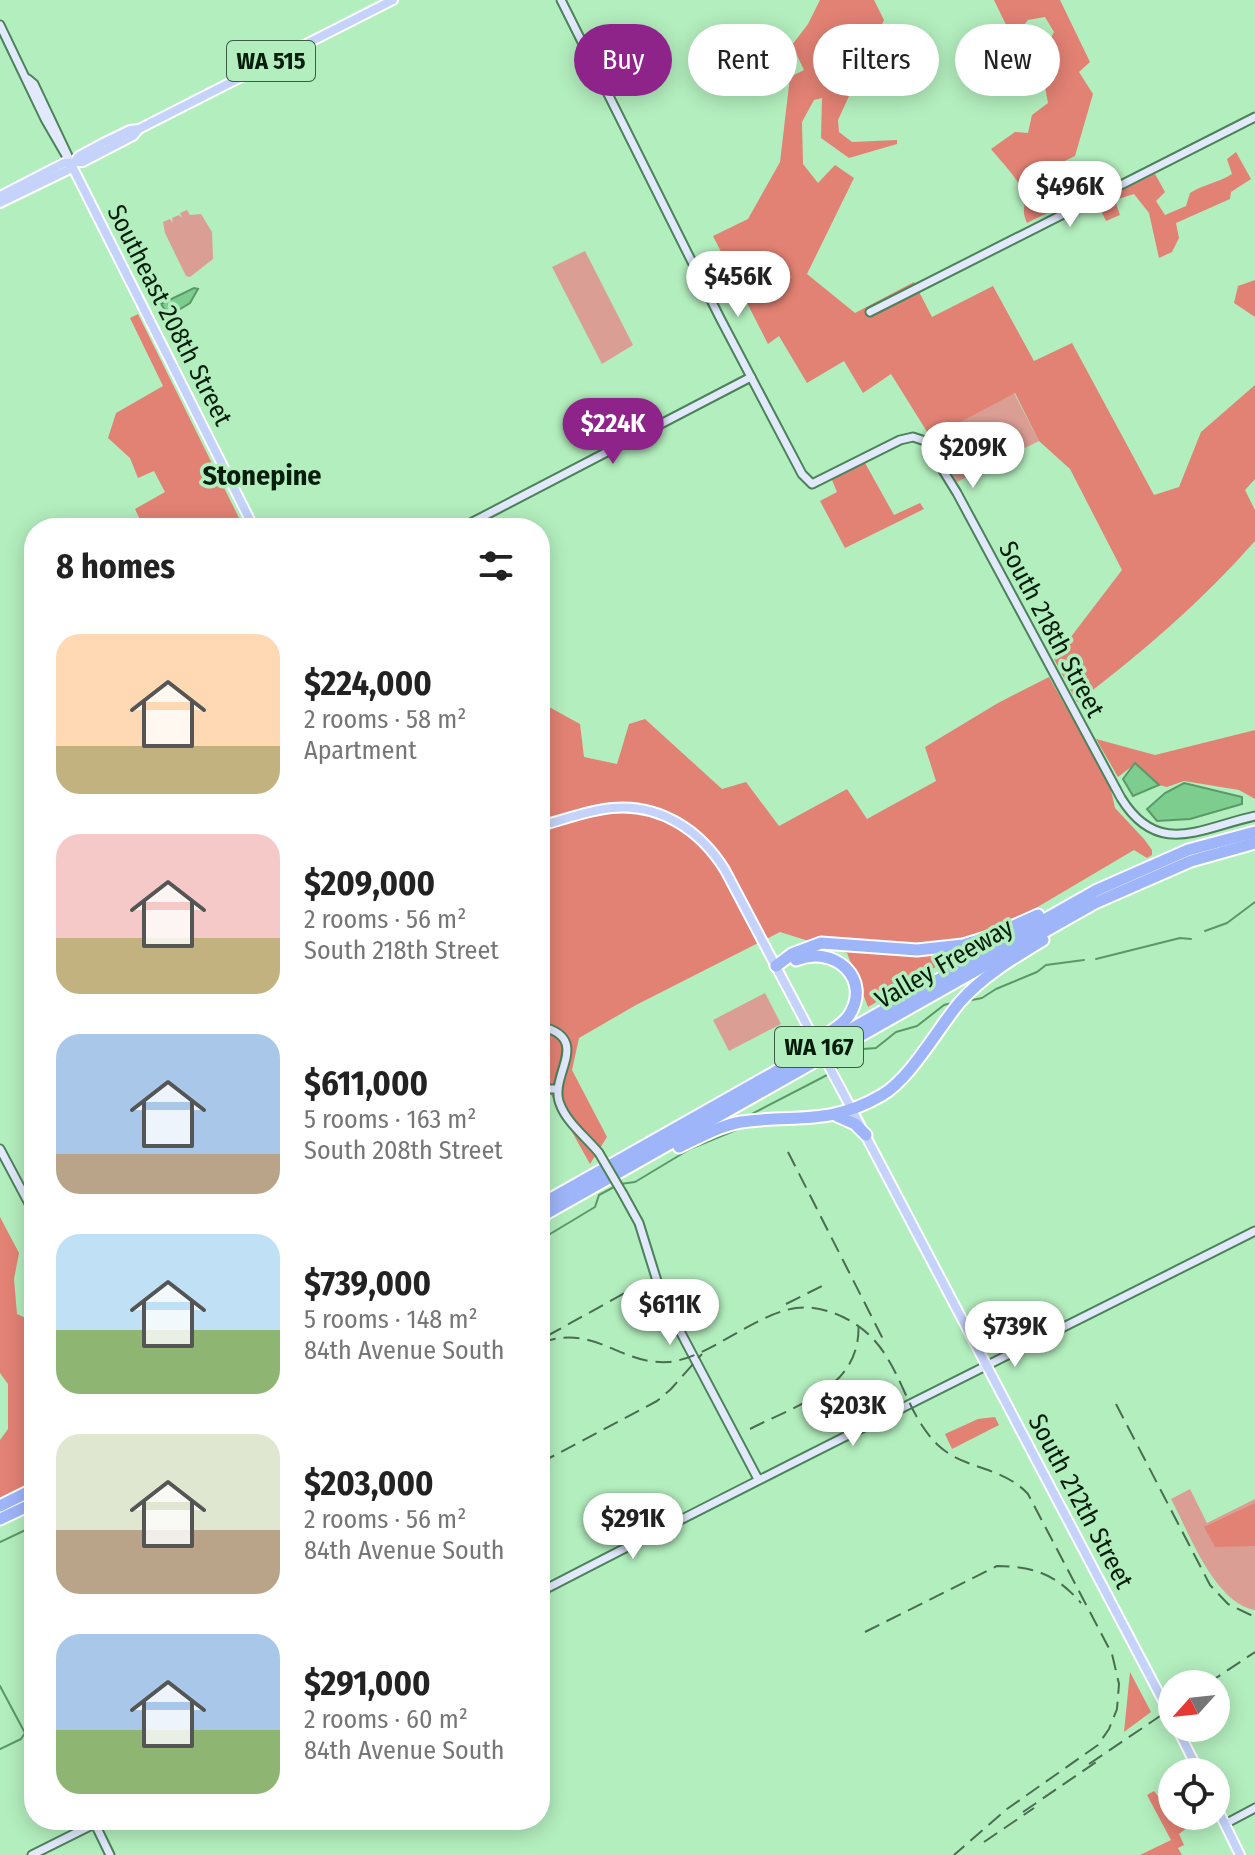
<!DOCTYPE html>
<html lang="en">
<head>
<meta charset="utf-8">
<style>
  :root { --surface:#fff; --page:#f6f6f6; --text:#222; --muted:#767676; --accent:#8e2489 }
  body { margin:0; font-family:"Fira Sans Condensed",sans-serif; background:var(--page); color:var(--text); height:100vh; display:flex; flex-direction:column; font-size:30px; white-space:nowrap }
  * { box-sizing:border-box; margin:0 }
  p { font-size:26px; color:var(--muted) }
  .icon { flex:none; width:44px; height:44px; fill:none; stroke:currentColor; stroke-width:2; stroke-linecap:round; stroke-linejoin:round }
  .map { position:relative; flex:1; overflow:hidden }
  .side { position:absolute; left:24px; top:518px; width:526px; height:1312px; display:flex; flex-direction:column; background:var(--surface); border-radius:32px; box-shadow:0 4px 20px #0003 }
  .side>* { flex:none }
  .top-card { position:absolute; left:574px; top:24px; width:560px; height:72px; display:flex; gap:16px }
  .needle { width:52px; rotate:243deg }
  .tools { position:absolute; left:1158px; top:1670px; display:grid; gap:16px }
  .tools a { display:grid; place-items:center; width:72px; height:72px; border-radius:50%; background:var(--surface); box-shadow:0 4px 20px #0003; font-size:40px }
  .price { position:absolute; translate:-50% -68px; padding:0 18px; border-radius:28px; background:#fff; color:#222; font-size:26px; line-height:52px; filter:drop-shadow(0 2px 4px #0008) }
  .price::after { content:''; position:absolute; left:50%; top:48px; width:24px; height:18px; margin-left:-12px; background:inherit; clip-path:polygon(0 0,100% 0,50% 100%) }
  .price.on { background:var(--accent); color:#fff }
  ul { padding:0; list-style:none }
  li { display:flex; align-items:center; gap:24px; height:200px; padding:0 32px }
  li span { display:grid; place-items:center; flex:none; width:224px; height:160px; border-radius:24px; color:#555 }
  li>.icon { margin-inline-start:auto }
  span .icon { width:96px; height:96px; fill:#fffc; stroke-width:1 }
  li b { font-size:34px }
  h2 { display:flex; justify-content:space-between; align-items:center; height:96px; padding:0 32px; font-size:34px }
  .tag { padding:0 28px; border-radius:36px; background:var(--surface); box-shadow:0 4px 20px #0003; font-size:28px; line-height:72px }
  .tag.on { background:var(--accent); color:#fff }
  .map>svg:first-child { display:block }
  .green { fill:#db9e94 }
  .forest { fill:#e28274 }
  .water { fill:#7dce8e; stroke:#5a9967; stroke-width:2 }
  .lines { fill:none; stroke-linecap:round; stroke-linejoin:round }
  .stream { stroke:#5a9967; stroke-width:2 }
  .secondary-casing { stroke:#4c8258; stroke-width:11 }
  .primary-casing { stroke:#fff; stroke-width:12 }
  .highway-casing { stroke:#fff; stroke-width:15 }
  .secondary { stroke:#e2e9fd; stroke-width:7 }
  .primary { stroke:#c5d3fb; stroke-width:8 }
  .highway { stroke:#9fb5f9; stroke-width:11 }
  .rail { stroke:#496d51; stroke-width:2; stroke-dasharray:16 8; stroke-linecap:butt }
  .secondary-bridge-casing { stroke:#4c8258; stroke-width:11; stroke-linecap:butt }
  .primary-bridge-casing { stroke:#fff; stroke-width:12; stroke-linecap:butt }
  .secondary-bridge { stroke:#e2e9fd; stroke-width:7 }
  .primary-bridge { stroke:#c5d3fb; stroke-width:8 }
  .labels { text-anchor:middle; stroke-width:7; stroke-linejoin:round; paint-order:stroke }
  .shield { fill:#b3eebe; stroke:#3b5c42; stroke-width:2 }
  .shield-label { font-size:24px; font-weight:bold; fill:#071e0d }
  .street-label { font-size:26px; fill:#071e0d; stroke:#b3eebe }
  .neighbourhood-label { font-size:28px; font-weight:bold; fill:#071e0d; stroke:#b3eebe }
</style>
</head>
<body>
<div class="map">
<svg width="1255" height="1855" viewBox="0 0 1255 1855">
  <rect width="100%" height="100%" fill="#b3eebe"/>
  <!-- green -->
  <g class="green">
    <polygon points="187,210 190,215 201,214 212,232 213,259 190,277 186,276 165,233 163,222 170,219 173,223 172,218 179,215 182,218 180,213"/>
    <polygon points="585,251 633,345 602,364 552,267"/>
    <polygon points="1014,393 1039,441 957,482 931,438"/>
    <polygon points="765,993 781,1024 729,1051 713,1020"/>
    <path d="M1190 1489 1207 1523 1255 1499V1610C1214 1603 1189 1532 1171 1499Z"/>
  </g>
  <!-- forest -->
  <g class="forest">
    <path d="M820 0H874L884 20 838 120 839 132 852 142 897 140V144L849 158 821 138 822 98 814 100 802 122 803 164 818 183 835 165 854 178 807 274 855 313 914 282 932 317 993 286 1034 361 1072 343 1154 495 1179 487 1201 432 1255 385V479L1245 490 1255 510V541C1202 601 1141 654 1077 702L1054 659 1122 570 1070 469 1039 441 1015 393 931 438 891 374 863 393 844 361 807 383 779 336 768 344 713 236 748 219 780 162 790 77 804 70 792 45 808 24Z"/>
    <path d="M994 0H1060L1090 62 1079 72 1093 94 1075 156 1040 173 1049 195 1063 187 1069 175 1074 182 1069 202 1027 223C1021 210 1026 209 1024 198 1022 181 1001 162 991 149L1015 132 1028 133 1032 115 1048 103 1045 87H1035L1020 56 1042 55 1054 32 1045 17 1028 20 1021 29 1010 33Z"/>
    <path d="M1236 152 1251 179 1231 192 1230 199 1176 223 1179 238 1172 252 1159 258 1149 213 1134 194 1115 200 1120 215 1106 221 1097 202 1155 174 1165 192 1156 201 1165 215 1186 206 1190 193C1204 184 1218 183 1232 174L1227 159Z"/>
    <polygon points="1255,280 1255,317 1234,303 1238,286"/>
    <polygon points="138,314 244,528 144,528 135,509 165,492 154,471 138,478 130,458 108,438 116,413 163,386 130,318"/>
    <polygon points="865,463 894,515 920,503 924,509 845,548 820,501 837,492 832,480"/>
    <polygon points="1049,677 1110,785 1115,808 1144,839 1152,850 1152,855 1147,858 1134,850 868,1007 847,953 780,932 636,1005 579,1038 572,1070 607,1137 590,1164 540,1075 540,702 580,724 584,757 617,764 629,724 645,719 722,789 746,782 779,826 847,789 867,819 936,781 925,747 998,703"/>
    <polygon points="1255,730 1255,799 1239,790 1184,781 1167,787 1159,785 1135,764 1118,777 1096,739 1155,755"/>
    <polygon points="0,1217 19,1253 14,1279 17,1314 34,1322 34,1482 0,1498 0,1440 8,1429 8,1384 0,1373"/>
    <polygon points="995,1417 999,1425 952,1449 945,1434 978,1419"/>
    <polygon points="1255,1503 1255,1546 1215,1547 1204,1527"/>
    <polygon points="1130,1672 1151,1712 1124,1732"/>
    <polygon points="1154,1791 1161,1800 1172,1803 1172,1816 1181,1816 1187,1828 1179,1834 1184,1845 1178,1848 1182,1855 1140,1855 1171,1840 1147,1795"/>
  </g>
  <!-- water -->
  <g class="water">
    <polygon points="194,288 198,289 190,303 169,316 161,304"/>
    <polygon points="1135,763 1159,785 1133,796 1123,779"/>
    <polygon points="1184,783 1242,797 1242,804 1190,819 1157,821 1147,809 1165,793"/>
  </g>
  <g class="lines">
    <!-- stream -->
    <g class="stream">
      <polyline points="1205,931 1227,923 1255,902"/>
      <polyline points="1096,959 1180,938 1191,939"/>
      <polyline points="967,1001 982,998 996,989 1037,972 1046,965 1084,960"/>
      <polyline points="836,1069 863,1049 876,1048 896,1032 917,1026 944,1005 952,1003"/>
      <polyline points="748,1116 831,1073"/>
      <polyline points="620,1184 635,1182 690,1149 736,1130"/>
      <polyline points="540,1240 595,1207 599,1195 614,1187"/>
      <polyline points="0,1542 34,1526"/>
      <polyline points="0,1686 25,1733 21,1739 0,1749"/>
    </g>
    <defs>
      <g id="secondary">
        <path d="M561 0 720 318 802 474 812 484 900 440 913 437 925 441 957 493 1121 798C1158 858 1200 828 1255 816"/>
        <polyline points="0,25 45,119 71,164"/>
        <polyline points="28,79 34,84 69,158"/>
        <polyline points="870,312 1255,117"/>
        <polyline points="461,528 751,377"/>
        <path d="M540 1026C594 1039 548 1075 560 1104 567 1123 586 1137 599 1153"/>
        <polyline points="540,1089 557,1089"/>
        <polyline points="0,1149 34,1213"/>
        <polyline points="623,1194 639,1223 662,1297 758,1479"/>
        <path d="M540 1592C777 1469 1017 1351 1255 1231"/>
        <polyline points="95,1824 110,1855"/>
        <polyline points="1225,1824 1255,1808"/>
        <polyline points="32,1855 102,1820"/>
      </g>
      <g id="primary">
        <polyline points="71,164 254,528"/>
        <polyline points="0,196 64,163 83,162 133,136 139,129"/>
        <polyline points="0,203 68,170 79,156 103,143 130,130 139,129 393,0"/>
        <path d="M540 826C564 820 588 810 612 808 660 803 701 831 725 870L811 1033"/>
        <polyline points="841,1089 1172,1718"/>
        <polyline points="1177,1728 1199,1772"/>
        <polyline points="1216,1806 1240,1855"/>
      </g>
      <g id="highway">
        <path d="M796 960C834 944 874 979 848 1017 840 1027 828 1033 817 1040"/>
        <polyline points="776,966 792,954 821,943 917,950 963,945 989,937 1038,915"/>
        <polyline points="837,1116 855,1124 866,1135"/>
        <path d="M679 1147C698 1138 719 1126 741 1122 796 1114 829 1126 882 1095 911 1078 938 1028 960 1002 983 976 1013 958 1043 940"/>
        <polyline points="540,1205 1097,890 1188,850 1255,832"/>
        <polyline points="540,1217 1095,903 1191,861 1255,843"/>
        <polyline points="0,1506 34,1489"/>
        <polyline points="0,1519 34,1503"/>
      </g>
    </defs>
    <!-- secondary casing -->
    <use href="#secondary" class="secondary-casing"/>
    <!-- primary casing -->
    <use href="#primary" class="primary-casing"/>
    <!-- highway casing -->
    <use href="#highway" class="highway-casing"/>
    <!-- secondary -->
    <use href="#secondary" class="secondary"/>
    <!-- primary -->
    <use href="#primary" class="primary"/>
    <!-- highway -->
    <use href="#highway" class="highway"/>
    <!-- rail -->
    <g class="rail">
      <polyline points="788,1152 884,1341"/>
      <polyline points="786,1304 822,1286"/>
      <polyline points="547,1336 632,1289"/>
      <path d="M540 1343C595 1323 619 1365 668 1362 708 1359 754 1314 796 1308 813 1306 828 1310 843 1317 903 1346 898 1408 939 1446 965 1470 1002 1466 1028 1494L1112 1654 1119 1684 1117 1709 1109 1729 1098 1745 1007 1809 954 1855"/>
      <polyline points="1116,1404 1210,1585 1228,1604 1255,1617"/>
      <path d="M750 1429C798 1404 865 1387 858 1319"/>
      <polyline points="540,1463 657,1401 671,1389 702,1354"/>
      <path d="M865 1632 997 1566C1034 1566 1057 1575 1081 1603"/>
      <polyline points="1207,1684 1255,1652"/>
      <polyline points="1089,1764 1172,1708"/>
      <polyline points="1023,1812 1099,1760"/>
      <polyline points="984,1842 1034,1808"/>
    </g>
    <defs>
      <polyline id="secondary-bridge" points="599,1153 623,1194"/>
      <polyline id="primary-bridge" points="811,1033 841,1089"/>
    </defs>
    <!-- secondary-bridge casing -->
    <use href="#secondary-bridge" class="secondary-bridge-casing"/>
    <!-- primary-bridge casing -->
    <use href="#primary-bridge" class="primary-bridge-casing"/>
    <!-- secondary-bridge -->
    <use href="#secondary-bridge" class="secondary-bridge"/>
    <!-- primary-bridge -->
    <use href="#primary-bridge" class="primary-bridge"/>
  </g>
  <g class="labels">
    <!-- shield labels -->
    <g class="shield">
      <rect x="227" y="41" width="88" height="40" rx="6"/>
      <rect x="775" y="1027" width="88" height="40" rx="6"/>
    </g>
    <g class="shield-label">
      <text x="271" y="69">WA 515</text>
      <text x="819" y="1055">WA 167</text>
    </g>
    <!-- street labels -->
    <g class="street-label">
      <text transform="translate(170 315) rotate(63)" y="9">Southeast 208th Street</text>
      <text transform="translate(1052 629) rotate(62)" y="9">South 218th Street</text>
      <text transform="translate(944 963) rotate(-30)" y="9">Valley Freeway</text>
      <text transform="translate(1081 1501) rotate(62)" y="9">South 212th Street</text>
    </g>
    <!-- neighbourhood labels -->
    <g class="neighbourhood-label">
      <text x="262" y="485">Stonepine</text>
    </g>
  </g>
</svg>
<div class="tools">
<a><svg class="needle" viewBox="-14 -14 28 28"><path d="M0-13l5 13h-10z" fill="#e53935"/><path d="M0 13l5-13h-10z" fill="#767676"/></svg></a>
<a><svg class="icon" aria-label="locate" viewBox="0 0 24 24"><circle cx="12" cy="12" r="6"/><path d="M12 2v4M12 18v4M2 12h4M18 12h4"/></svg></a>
</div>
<b class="price" style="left:1070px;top:229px">$496K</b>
<b class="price" style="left:738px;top:319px">$456K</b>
<b class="price on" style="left:613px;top:466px">$224K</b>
<b class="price" style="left:973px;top:490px">$209K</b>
<b class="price" style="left:670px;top:1347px">$611K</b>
<b class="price" style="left:1015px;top:1369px">$739K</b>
<b class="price" style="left:853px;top:1448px">$203K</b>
<b class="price" style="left:633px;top:1561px">$291K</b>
<div class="top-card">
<a class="tag on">Buy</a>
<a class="tag">Rent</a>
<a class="tag">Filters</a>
<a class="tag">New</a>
</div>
<section class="side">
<h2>8 homes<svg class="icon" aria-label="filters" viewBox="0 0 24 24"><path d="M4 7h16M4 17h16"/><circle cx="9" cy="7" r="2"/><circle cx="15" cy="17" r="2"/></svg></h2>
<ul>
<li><span style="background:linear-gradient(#ffd9b3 70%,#c2b280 0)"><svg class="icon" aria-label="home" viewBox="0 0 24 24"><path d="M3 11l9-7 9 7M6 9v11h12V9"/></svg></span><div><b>$224,000</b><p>2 rooms · 58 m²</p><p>Apartment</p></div></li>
<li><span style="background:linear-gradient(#f6c9c9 65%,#c2b280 0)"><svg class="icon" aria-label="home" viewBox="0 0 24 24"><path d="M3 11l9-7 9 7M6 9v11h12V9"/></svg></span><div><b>$209,000</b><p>2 rooms · 56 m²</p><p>South 218th Street</p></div></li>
<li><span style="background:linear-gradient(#a9c7e8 75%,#b9a48a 0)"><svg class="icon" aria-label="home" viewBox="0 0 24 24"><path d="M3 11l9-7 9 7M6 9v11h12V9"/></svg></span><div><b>$611,000</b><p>5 rooms · 163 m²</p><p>South 208th Street</p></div></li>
<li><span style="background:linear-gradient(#bfe0f5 60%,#8fb573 0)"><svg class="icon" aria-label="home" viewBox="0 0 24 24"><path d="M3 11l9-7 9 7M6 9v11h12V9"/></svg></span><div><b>$739,000</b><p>5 rooms · 148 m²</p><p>84th Avenue South</p></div></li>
<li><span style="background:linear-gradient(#dfe7d0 60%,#b9a48a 0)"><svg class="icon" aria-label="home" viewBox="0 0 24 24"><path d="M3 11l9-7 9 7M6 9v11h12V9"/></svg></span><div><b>$203,000</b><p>2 rooms · 56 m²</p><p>84th Avenue South</p></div></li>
<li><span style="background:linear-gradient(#a9c7e8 60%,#8fb573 0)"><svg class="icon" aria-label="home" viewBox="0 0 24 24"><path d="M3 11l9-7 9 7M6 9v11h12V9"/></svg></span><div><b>$291,000</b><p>2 rooms · 60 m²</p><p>84th Avenue South</p></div></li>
</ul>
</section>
</div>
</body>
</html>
